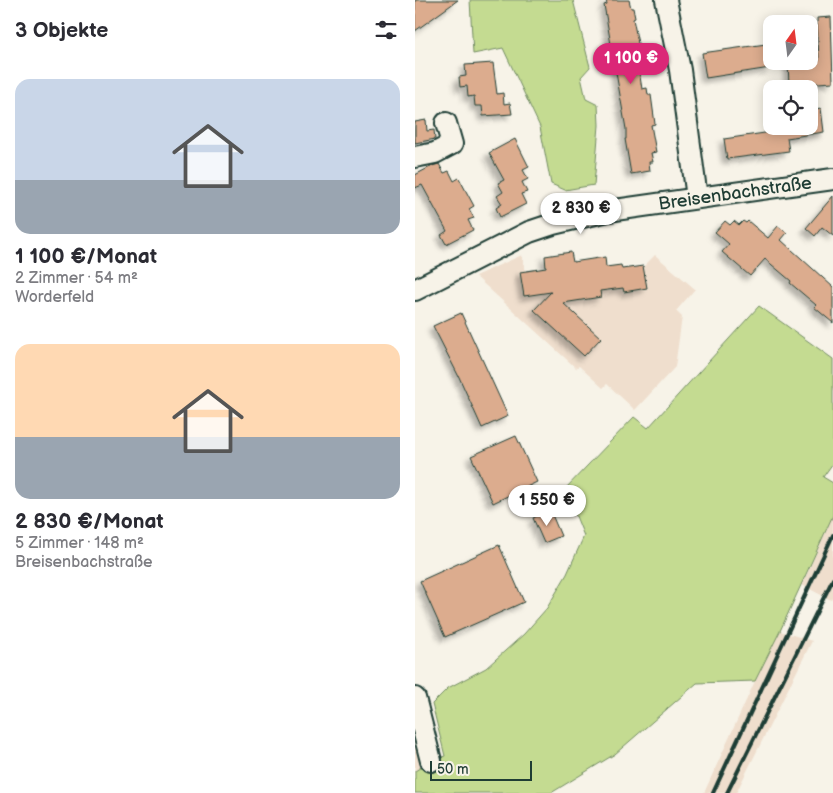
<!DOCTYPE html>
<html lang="de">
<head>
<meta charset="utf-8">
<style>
  :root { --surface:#fff; --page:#f7f7f7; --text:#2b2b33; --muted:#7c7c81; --accent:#db2777 }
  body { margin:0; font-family:"Balsamiq Sans",sans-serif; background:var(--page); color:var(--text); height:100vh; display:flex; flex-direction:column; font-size:19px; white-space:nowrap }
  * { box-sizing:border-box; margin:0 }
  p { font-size:16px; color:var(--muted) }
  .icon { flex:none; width:28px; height:28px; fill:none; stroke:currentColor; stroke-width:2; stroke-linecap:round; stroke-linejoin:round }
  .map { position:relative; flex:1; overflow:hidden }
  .side { display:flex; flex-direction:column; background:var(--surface); width:415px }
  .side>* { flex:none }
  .needle { width:32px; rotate:14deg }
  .buttons { position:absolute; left:348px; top:15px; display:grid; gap:10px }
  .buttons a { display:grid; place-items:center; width:55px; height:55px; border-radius:10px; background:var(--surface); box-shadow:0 2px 12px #0003; font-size:25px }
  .scale { position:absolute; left:15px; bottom:12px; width:102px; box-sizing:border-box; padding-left:5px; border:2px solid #1f3d34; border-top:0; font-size:14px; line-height:18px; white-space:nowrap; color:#1f3d34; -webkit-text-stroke:4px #f7f3e8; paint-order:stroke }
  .price { position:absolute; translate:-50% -42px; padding:0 11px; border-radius:18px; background:#fff; color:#222; font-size:16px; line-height:32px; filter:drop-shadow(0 1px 2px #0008) }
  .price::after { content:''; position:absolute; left:50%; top:30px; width:15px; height:11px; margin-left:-8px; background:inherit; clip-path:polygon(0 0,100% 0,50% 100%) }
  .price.selected { background:var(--accent); color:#fff }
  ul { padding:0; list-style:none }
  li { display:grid; align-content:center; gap:10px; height:265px; padding:0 15px }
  li span { display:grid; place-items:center; height:155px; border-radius:15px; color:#555 }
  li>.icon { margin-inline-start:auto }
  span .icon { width:90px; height:90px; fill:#fffc; stroke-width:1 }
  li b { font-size:21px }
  h2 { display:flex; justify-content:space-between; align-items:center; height:60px; padding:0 15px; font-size:21px }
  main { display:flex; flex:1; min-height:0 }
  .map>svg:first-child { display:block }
  .built { fill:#efdecd }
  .green { fill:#c4db91; stroke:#728c62 }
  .building { fill:#dcac8e; stroke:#1f3d34; filter:url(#shadow) }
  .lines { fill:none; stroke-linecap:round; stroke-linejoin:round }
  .minor-casing { stroke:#1f3d34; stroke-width:24 }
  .minor { stroke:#f7f3e8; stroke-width:20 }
  .rail { stroke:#1f3d34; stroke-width:4 }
  .labels { text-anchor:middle; stroke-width:4.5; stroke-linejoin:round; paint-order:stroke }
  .street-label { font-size:18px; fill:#1f3d34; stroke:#f7f3e8 }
</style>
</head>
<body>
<main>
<section class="side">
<h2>3 Objekte<svg class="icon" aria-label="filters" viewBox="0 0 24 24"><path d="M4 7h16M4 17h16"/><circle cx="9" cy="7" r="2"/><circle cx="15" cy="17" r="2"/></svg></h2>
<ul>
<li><span style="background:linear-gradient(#c9d6e8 65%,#9aa5b1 0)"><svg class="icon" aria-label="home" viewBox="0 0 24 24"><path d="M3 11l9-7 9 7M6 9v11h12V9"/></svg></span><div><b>1 100 €/Monat</b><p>2 Zimmer · 54 m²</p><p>Worderfeld</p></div></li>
<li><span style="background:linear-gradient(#ffd9b3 60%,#9aa5b1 0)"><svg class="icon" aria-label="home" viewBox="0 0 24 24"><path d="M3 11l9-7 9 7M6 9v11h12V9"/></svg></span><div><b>2 830 €/Monat</b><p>5 Zimmer · 148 m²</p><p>Breisenbachstraße</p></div></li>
</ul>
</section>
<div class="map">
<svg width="418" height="793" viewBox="0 0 418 793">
  <defs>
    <filter id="shadow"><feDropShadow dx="-4.5" dy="4.5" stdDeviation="2.5" flood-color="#0004"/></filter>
  </defs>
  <rect width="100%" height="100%" fill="#f7f3e8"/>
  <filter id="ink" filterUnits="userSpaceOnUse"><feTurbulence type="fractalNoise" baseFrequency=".02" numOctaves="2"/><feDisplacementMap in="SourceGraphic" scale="10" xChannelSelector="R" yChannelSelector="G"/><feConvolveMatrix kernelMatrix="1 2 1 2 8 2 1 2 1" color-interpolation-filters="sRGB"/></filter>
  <g filter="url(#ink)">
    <!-- built -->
    <g class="built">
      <polygon points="156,252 158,262 190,257 191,267 206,265 207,269 229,266 240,255 280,289 261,311 267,317 260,367 220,410 192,384 188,388 164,366 161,368 60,276 107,255 110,271 131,268 130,256"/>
      <polygon points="418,515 418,597 416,600 387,585"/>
      <polygon points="365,631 397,641 321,793 289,793 340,681"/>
      <polygon points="0,698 16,761 0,771"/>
    </g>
    <!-- green -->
    <g class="green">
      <polygon points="55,0 158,0 175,67 166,77 171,99 183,105 184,125 179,185 150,190 136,184 125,127 88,48 58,54"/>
      <polygon points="344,306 418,359 418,463 408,477 418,483 418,515 365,631 340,681 282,683 200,754 136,793 0,793 0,771 16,761 30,756 17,704 33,688 71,668 109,634 132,608 152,574 169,536 150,489 219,417 233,428"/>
    </g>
    <!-- building -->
    <g class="building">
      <polygon points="0,0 43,0 0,31"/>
      <polygon points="191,0 214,0 216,8 218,8 220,18 218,19 227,63 223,64 227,89 232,88 233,95 236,95 240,124 236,125 241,152 236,153 238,162 234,162 235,171 216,174 210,139 211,139 211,129 189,5 192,4"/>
      <polygon points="416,17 418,82 374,85 373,61 404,61 402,18"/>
      <polygon points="351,44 355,68 291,78 287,53"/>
      <polygon points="78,63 82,94 88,93 89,104 95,103 97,114 68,116 67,106 60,106 59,96 53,97 52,86 45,87 44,77 51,76 50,65"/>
      <polygon points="406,108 409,132 372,138 374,151 312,159 309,139 370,130 370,126 394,126 394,110"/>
      <polygon points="11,120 12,131 19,130 20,139 0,143 0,122"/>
      <polygon points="100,139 114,167 108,170 113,179 107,182 112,192 106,194 111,204 85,217 81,208 87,204 82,196 88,192 83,183 89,180 74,153"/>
      <polygon points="24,164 29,173 34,171 39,181 44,178 59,206 54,209 59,218 53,220 58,230 31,244 26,235 32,231 7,185 0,188 0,175 17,166"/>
      <polygon points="418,196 418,236 407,227 400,236 391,228"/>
      <polygon points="310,221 315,225 319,221 324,225 328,221 331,223 333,221 353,238 363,226 372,233 366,240 418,287 418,323 399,307 401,305 375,283 376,281 350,259 335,276 307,252 314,244 300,232"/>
      <polygon points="156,252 158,262 190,257 191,267 206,265 207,269 228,266 232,288 209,292 208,288 185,291 186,297 148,303 186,338 169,356 119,310 136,292 109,296 105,272 131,268 130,256"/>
      <polygon points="46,313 93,416 67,428 44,377 18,326"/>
      <polygon points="101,436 122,482 78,503 56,456"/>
      <polygon points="135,510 146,536 129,543 118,518"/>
      <polygon points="84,545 109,602 30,637 5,581"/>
    </g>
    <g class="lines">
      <defs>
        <g id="minor">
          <polyline points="251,0 265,70 282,198"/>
          <polyline points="0,157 20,153 37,144 31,123"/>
          <polyline points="0,290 114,232 138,224 193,211 418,179"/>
          <polyline points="0,698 16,761"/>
        </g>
      </defs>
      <!-- minor casing -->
      <use href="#minor" class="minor-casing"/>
      <!-- minor -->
      <use href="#minor" class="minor"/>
      <!-- rail -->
      <g class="rail">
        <polyline points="298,793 418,535"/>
        <polyline points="312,793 418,579"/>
      </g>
    </g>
  </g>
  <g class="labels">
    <!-- street labels -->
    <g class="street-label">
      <text transform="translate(320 193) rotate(-8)" y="6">Breisenbachstraße</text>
    </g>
  </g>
</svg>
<div class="buttons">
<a><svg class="needle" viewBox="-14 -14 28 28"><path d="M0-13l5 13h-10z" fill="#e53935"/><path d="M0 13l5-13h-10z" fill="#7c7c81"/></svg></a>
<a><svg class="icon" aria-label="locate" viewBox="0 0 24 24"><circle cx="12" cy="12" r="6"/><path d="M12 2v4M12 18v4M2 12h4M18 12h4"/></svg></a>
</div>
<div class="scale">50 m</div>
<b class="price selected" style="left:216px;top:85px">1 100 €</b>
<b class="price" style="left:166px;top:235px">2 830 €</b>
<b class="price" style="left:132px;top:527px">1 550 €</b>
</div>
</main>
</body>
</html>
